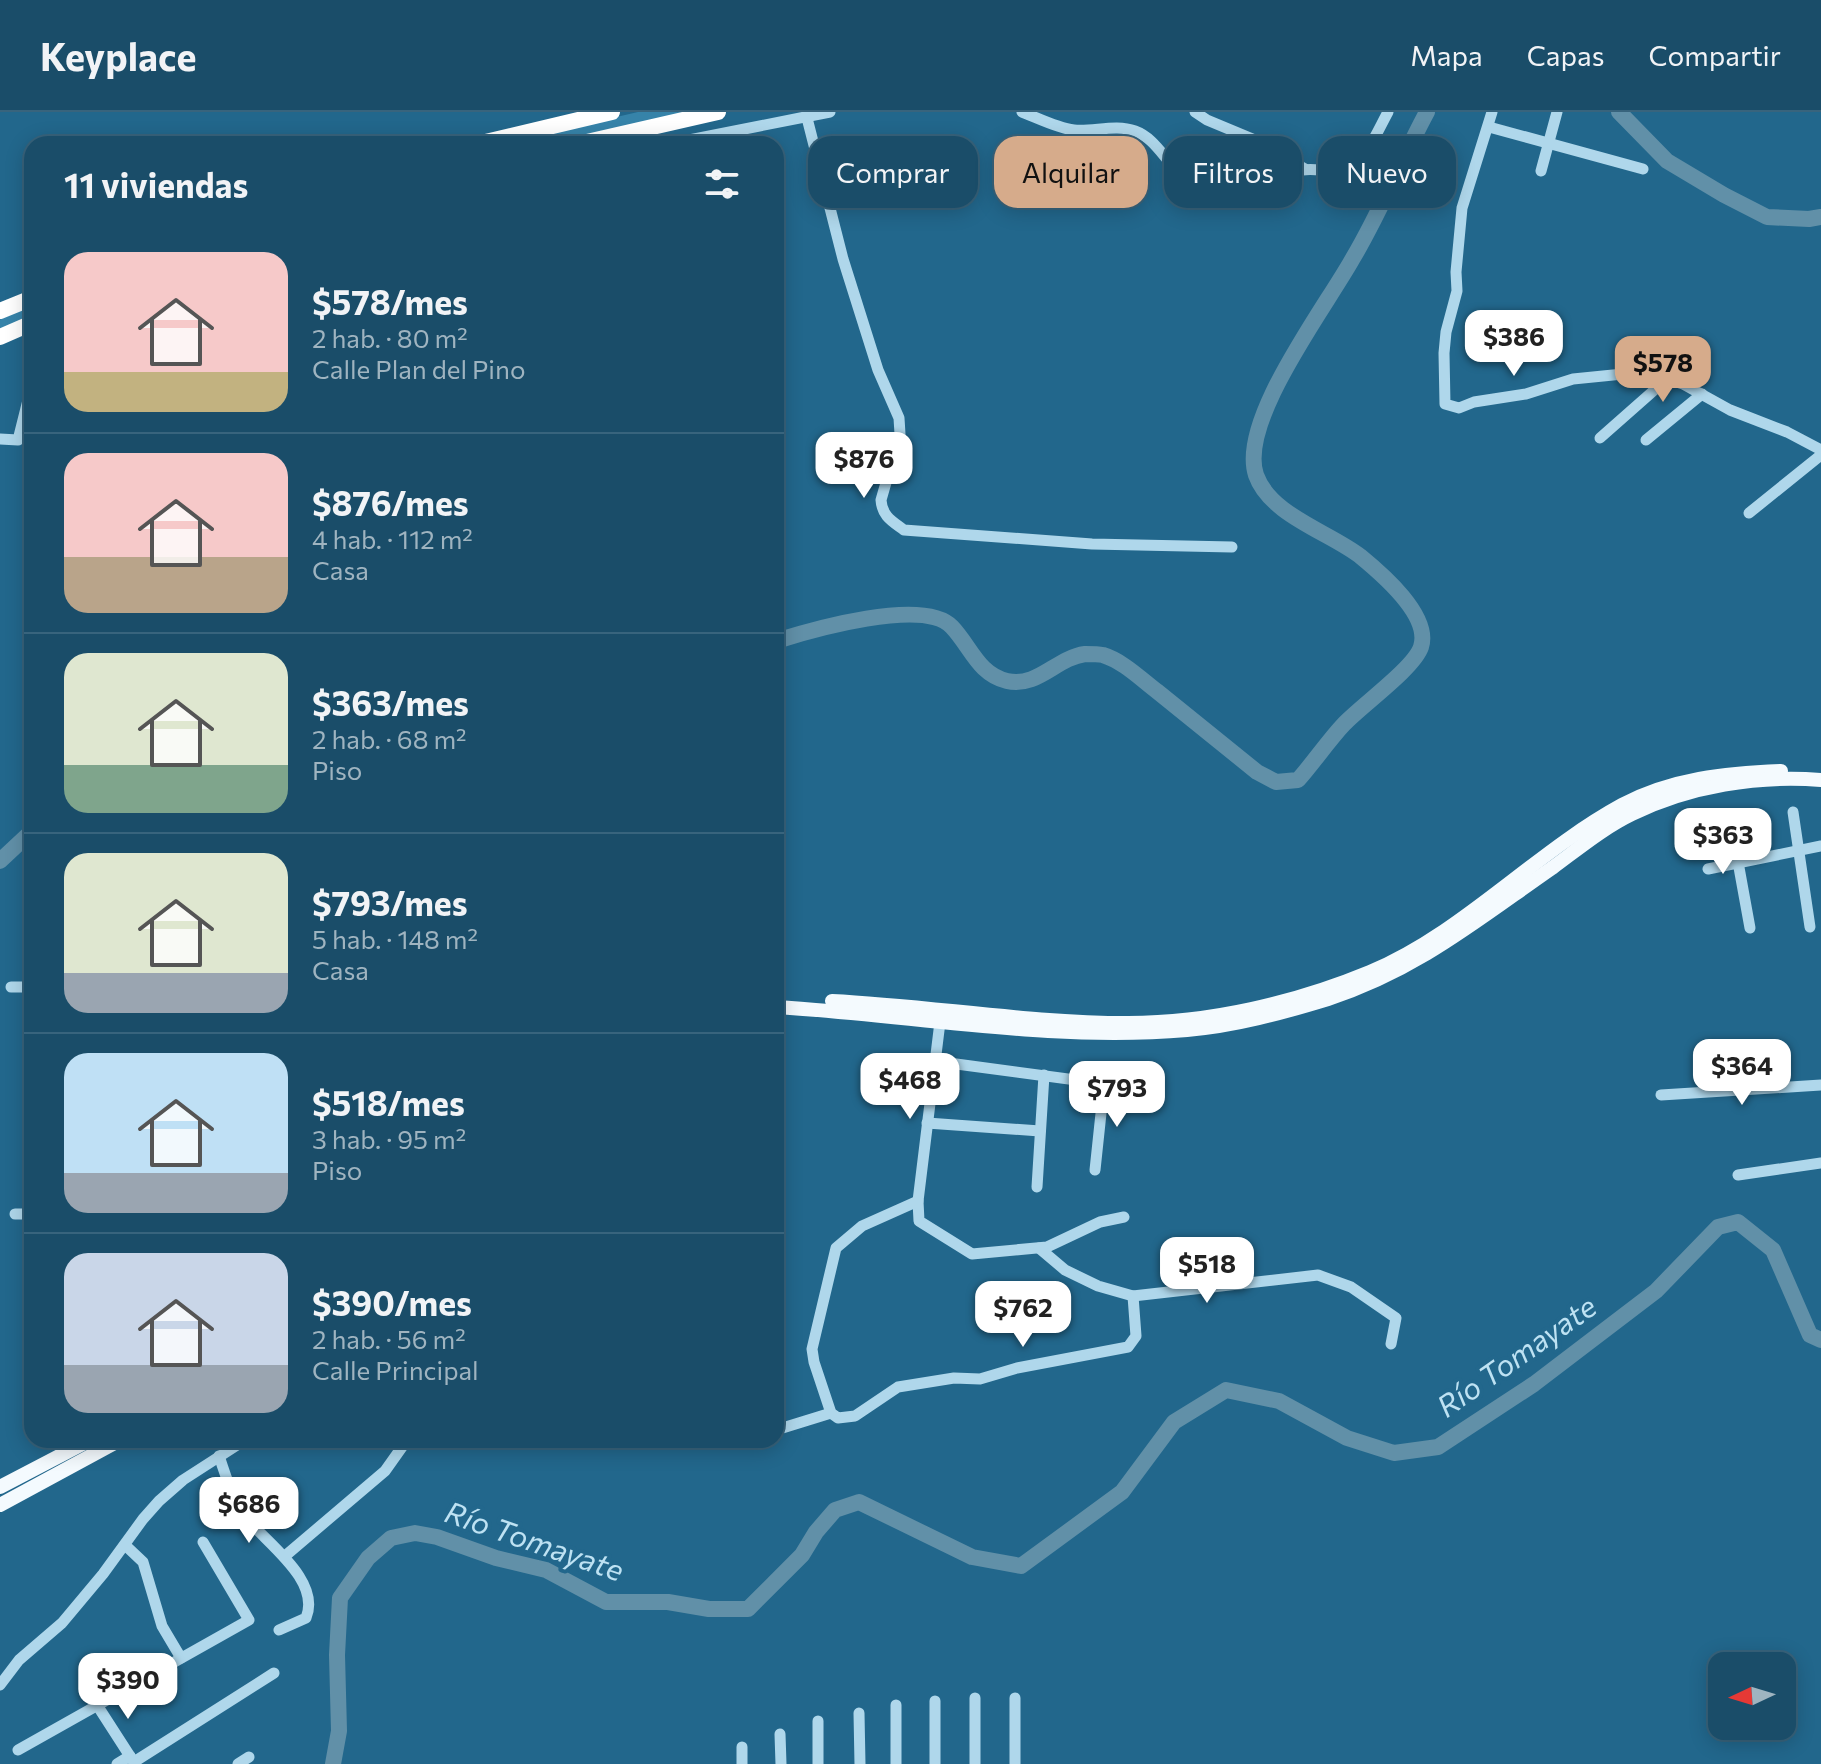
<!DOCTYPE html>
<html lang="es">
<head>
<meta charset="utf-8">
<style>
  :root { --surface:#1a4d69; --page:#23546f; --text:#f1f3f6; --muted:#9fb4c0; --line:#38647d; --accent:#d6ab8b }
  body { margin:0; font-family:Commissioner,sans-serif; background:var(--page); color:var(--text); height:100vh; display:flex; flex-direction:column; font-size:30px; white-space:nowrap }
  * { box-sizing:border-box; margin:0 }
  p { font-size:26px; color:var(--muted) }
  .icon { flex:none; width:44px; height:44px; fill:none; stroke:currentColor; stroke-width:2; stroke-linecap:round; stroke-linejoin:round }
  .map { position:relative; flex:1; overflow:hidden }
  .drawer { position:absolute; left:24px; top:24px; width:760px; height:1312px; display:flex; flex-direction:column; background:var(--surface); border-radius:24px; box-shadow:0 4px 20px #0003,0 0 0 2px var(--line) }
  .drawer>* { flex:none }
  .top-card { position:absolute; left:808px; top:24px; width:760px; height:72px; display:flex; gap:16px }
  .needle { width:52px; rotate:266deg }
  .buttons { position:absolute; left:1708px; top:1540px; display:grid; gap:16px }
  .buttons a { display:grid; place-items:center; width:88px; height:88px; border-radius:16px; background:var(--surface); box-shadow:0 4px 20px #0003,0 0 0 2px var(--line); font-size:40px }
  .price { position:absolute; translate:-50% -68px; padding:0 18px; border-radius:16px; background:#fff; color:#222; font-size:26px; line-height:52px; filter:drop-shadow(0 2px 4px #0008) }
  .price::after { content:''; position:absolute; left:50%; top:48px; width:24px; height:18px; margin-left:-12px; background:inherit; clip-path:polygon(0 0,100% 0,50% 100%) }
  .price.active { background:var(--accent); color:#111 }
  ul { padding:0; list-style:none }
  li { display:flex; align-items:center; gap:24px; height:200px; padding:0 40px }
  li+li { border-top:2px solid var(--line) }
  li span { display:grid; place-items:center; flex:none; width:224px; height:160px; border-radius:24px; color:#555 }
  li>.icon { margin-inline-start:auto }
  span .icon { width:96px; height:96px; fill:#fffc; stroke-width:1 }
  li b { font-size:34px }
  h2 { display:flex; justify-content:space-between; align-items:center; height:96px; padding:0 40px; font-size:34px }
  .tag { padding:0 28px; border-radius:24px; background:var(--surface); box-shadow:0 4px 20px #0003,0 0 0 2px var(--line); font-size:28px; line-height:72px }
  .tag.active { background:var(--accent); color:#111 }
  header { display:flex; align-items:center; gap:48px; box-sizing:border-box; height:112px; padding:0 40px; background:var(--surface); border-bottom:2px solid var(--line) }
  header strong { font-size:38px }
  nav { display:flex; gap:44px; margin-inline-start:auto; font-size:28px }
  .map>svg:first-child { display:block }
  .green { fill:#3683a9 }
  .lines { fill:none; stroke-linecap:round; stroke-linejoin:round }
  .river { stroke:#6190a8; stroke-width:16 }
  .minor { stroke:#afd7eb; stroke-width:11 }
  .major { stroke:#f4fafe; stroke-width:14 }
  .highway { stroke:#fff; stroke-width:16 }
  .labels { text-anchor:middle; stroke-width:8; stroke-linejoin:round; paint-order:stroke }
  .water-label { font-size:30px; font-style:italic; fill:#bee2f3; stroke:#22678c }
</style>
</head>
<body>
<header>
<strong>Keyplace</strong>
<nav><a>Mapa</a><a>Capas</a><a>Compartir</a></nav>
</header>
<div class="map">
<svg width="1821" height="1652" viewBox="0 0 1821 1652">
  <rect width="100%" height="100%" fill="#22678c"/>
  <!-- green -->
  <g class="green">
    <polygon points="638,0 697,0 554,32 501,32"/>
    <polygon points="32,191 32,205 0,219 0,207"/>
  </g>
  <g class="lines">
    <!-- river -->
    <g class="river">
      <polyline points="1619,0 1667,49 1724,83 1767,105 1809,107 1821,105"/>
      <path d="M776 529C811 518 924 485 952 515 971 535 978 562 1007 569 1038 576 1056 546 1085 542 1090 542 1098 542 1103 543 1123 549 1142 568 1158 580 1191 607 1224 633 1257 660L1276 670 1298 668C1314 650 1328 629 1344 612 1362 593 1414 556 1421 535 1431 504 1382 462 1360 444 1329 420 1270 403 1256 363 1238 309 1326 195 1353 146 1381 99 1401 48 1427 0"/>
      <polyline points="0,749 32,719"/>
      <polyline points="333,1652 339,1619 337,1543 340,1486 368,1446 391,1426 415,1421 437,1425 496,1446 546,1458 606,1490 668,1490 709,1497 748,1497 802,1443 816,1420 835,1398 859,1390 972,1445 1021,1454 1122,1380 1174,1310 1226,1278 1279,1289 1347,1326 1394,1341 1438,1335 1534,1272 1656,1179 1718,1115 1738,1110 1773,1138 1810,1223 1821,1228"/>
    </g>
    <!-- minor -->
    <g class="minor">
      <path d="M1022 0C1038 6 1057 16 1074 18 1093 20 1116 12 1135 19 1160 28 1169 60 1194 70 1230 85 1267 63 1302 58 1318 55 1335 63 1350 55 1368 44 1378 18 1388 0"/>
      <polyline points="1195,0 1207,8 1255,28 1305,57"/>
      <polyline points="1492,0 1462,96 1456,160 1457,179 1446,220 1444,241 1445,292 1459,296 1474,290 1526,282 1573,267 1623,262 1658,264 1683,272 1730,298 1787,320 1821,338"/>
      <path d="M807 6 843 147 878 258 899 306 900 322 881 388C882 404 892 409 904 418L1092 432 1232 435"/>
      <polyline points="1489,15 1643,57"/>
      <polyline points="669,32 830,0"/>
      <polyline points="1541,59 1557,0"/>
      <polyline points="1600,326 1668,266"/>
      <polyline points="0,327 18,328 28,288 32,248"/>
      <polyline points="1646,328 1702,282"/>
      <polyline points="1749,401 1821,343"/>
      <polyline points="1793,700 1810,815"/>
      <polyline points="1730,706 1750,816"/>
      <polyline points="1708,757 1821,734"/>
      <polyline points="11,875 32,875"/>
      <polyline points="940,910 918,1089 919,1109 972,1142 1047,1135 1100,1110 1124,1105"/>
      <polyline points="934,949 1158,979"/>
      <polyline points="1661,983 1821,973"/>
      <polyline points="927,1011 1040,1019"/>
      <polyline points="1095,1058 1104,973"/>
      <polyline points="1738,1063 1821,1051"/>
      <polyline points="1037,1075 1044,963"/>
      <polyline points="918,1089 862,1114 836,1136 812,1237 814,1250 831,1301 838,1306 855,1304 898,1275 954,1266 980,1267 1017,1256 1128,1235 1136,1224 1133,1184"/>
      <polyline points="15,1102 32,1102"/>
      <polyline points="1039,1136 1065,1158 1098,1174 1133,1184 1318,1163 1351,1175 1396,1206 1391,1232"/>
      <polyline points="776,1318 831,1301"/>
      <polyline points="733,1328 735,1328"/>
      <path d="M219 1344C226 1364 232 1386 244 1403 263 1429 322 1467 306 1506L279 1518"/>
      <polyline points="125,1433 143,1450 162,1514 181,1546"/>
      <polyline points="285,1444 385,1359 407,1328"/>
      <polyline points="0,1573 19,1548 62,1511 103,1462 143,1407 159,1389 183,1368 245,1328"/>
      <polyline points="975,1586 975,1652"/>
      <polyline points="935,1589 935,1652"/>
      <polyline points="97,1593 135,1652"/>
      <polyline points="896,1593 896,1652"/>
      <polyline points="859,1601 860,1652"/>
      <polyline points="818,1609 818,1652"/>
      <polyline points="780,1622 781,1652"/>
      <polyline points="742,1635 742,1652"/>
      <polyline points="18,1638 249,1508 203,1430"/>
      <polyline points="134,1650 274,1561"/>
      <polyline points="117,1652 130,1644"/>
      <polyline points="238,1652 249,1645"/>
      <polyline points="1015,1652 1015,1586"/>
    </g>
    <!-- major -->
    <g class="major">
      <path d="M832 889C931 894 1029 911 1128 911 1209 911 1295 891 1370 860 1463 821 1534 741 1622 693 1671 667 1726 661 1781 659"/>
      <path d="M776 895C912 903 1050 930 1187 918 1235 914 1282 901 1328 887 1417 858 1477 808 1552 756 1578 737 1603 716 1632 702 1689 674 1758 663 1821 668"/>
      <polyline points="0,1375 90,1328"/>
      <polyline points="0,1393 120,1328"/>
    </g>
    <!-- highway -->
    <g class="highway">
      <polyline points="477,32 612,0"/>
      <polyline points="578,32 718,0"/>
      <polyline points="0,199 32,186"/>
      <polyline points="0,225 32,211"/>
    </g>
  </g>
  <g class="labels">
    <!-- water labels -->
    <g class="water-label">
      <text transform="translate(1517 1245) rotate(-35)" y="10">Río Tomayate</text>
      <text transform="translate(534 1430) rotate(19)" y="10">Río Tomayate</text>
    </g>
  </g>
</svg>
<div class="buttons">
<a><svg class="needle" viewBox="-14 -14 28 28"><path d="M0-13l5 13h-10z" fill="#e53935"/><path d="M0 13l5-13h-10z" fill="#9fb4c0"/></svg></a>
</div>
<b class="price" style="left:1514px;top:266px">$386</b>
<b class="price active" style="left:1663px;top:292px">$578</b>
<b class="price" style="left:864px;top:388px">$876</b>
<b class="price" style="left:1723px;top:764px">$363</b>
<b class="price" style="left:1742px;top:995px">$364</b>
<b class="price" style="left:910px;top:1009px">$468</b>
<b class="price" style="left:1117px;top:1017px">$793</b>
<b class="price" style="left:1207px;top:1193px">$518</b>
<b class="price" style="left:1023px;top:1237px">$762</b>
<b class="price" style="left:249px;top:1433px">$686</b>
<b class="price" style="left:128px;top:1609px">$390</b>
<div class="top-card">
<a class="tag">Comprar</a>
<a class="tag active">Alquilar</a>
<a class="tag">Filtros</a>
<a class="tag">Nuevo</a>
</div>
<section class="drawer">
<h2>11 viviendas<svg class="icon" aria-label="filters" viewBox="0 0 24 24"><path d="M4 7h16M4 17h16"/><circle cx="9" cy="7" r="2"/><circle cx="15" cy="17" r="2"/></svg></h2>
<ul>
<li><span style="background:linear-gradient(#f6c9c9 75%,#c2b280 0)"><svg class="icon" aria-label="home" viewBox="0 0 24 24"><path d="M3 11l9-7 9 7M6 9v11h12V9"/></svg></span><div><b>$578/mes</b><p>2 hab. · 80 m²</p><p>Calle Plan del Pino</p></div></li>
<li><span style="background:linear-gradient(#f6c9c9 65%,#b9a48a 0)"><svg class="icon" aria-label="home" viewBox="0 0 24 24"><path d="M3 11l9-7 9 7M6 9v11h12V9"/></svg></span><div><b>$876/mes</b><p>4 hab. · 112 m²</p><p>Casa</p></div></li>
<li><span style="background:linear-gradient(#dfe7d0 70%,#7fa58c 0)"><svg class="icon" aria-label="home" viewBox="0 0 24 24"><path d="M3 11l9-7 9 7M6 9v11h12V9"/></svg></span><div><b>$363/mes</b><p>2 hab. · 68 m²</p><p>Piso</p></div></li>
<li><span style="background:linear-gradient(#dfe7d0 75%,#9aa5b1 0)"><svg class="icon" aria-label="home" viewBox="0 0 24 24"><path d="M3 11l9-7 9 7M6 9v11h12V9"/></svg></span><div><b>$793/mes</b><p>5 hab. · 148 m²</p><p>Casa</p></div></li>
<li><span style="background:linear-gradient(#bfe0f5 75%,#9aa5b1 0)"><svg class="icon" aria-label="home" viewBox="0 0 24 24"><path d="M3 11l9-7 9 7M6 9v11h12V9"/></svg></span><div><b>$518/mes</b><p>3 hab. · 95 m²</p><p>Piso</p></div></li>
<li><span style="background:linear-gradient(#c9d6e8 70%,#9aa5b1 0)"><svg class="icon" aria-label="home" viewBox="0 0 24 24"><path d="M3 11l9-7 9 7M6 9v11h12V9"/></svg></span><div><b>$390/mes</b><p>2 hab. · 56 m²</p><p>Calle Principal</p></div></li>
</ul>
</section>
</div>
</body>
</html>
